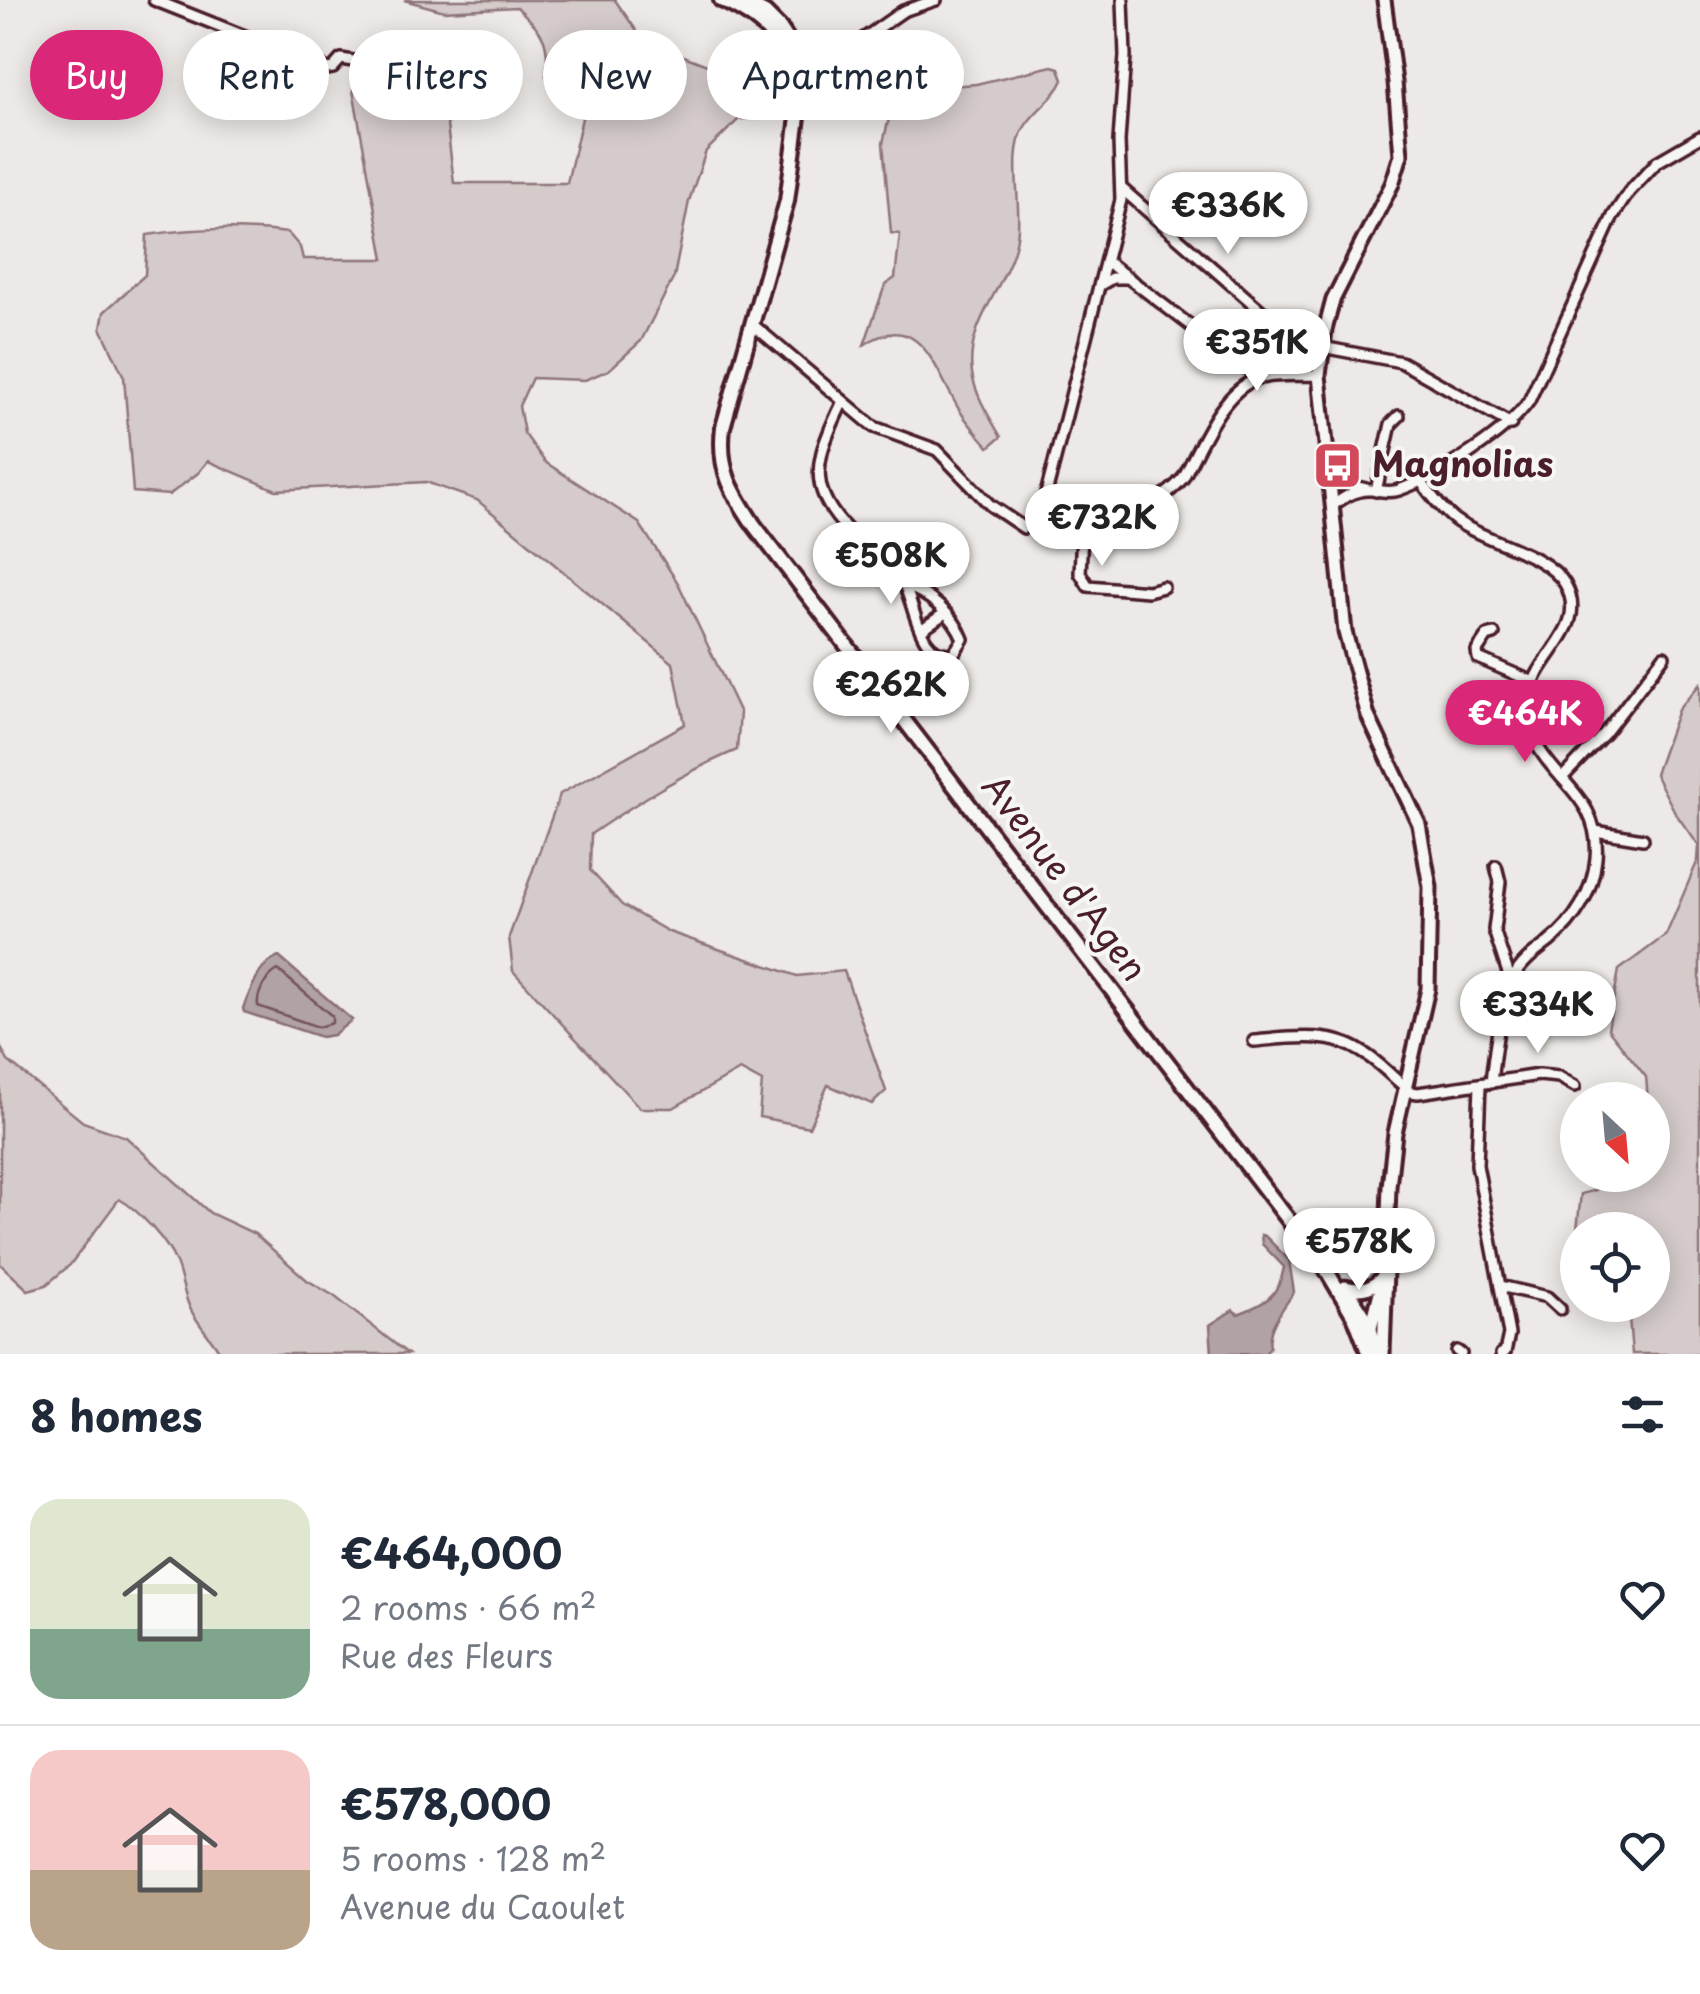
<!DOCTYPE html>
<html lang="en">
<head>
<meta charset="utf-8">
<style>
  :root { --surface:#fff; --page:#f2f2f3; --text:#1f2937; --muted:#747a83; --line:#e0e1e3; --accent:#db2777 }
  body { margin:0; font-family:"Playpen Sans",sans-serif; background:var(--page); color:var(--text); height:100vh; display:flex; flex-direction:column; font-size:38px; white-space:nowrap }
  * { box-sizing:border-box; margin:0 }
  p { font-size:32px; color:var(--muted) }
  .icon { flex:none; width:55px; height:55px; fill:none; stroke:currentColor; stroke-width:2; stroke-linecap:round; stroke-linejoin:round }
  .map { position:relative; height:1354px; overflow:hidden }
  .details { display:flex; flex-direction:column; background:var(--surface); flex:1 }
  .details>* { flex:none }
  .hud { position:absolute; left:30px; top:30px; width:1000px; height:90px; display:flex; gap:20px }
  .needle { width:65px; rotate:154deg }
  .buttons { position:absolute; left:1560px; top:1082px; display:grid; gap:20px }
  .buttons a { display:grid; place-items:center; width:110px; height:110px; border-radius:50%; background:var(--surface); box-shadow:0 5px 25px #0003; font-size:50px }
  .price { position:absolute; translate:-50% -85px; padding:0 22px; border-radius:35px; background:#fff; color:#222; font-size:32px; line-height:65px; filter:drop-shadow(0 2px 5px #0008) }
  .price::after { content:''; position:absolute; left:50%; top:60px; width:30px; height:22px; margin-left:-15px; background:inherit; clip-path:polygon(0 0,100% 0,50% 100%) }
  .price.active { background:var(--accent); color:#fff }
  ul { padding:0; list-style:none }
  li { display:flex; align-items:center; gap:30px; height:250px; padding:0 30px }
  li+li { border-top:2px solid var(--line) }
  li span { display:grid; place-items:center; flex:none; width:280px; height:200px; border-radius:30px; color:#555 }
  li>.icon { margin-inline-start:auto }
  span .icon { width:120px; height:120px; fill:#fffc; stroke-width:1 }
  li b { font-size:42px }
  h2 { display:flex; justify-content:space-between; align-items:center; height:120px; padding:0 30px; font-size:42px }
  .chip { padding:0 35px; border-radius:45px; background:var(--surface); box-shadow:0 5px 25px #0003; font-size:35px; line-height:90px }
  .chip.active { background:var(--accent); color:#fff }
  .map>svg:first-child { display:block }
  .green { fill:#d4cbca; stroke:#8f757a; stroke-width:2.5 }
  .water { fill:#b1a2a3; stroke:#886e73; stroke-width:2.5 }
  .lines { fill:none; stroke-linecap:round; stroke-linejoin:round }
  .shore { stroke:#73535b; stroke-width:2.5 }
  .minor-casing { stroke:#4a1f2b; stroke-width:16 }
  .tertiary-casing { stroke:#4a1f2b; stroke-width:19 }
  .secondary-casing { stroke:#4a1f2b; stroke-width:20 }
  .minor { stroke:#f6f6f2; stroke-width:9 }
  .tertiary { stroke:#f6f6f2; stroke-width:11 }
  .secondary { stroke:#f6f6f2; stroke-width:12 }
  .labels { text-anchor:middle; stroke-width:8; stroke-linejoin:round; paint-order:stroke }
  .poi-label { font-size:35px; font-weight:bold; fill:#4a1f2b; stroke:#f6f6f2; text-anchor:start }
  .street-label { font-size:35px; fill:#4a1f2b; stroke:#f6f6f2 }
</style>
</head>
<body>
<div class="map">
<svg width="1700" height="1354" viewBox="0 0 1700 1354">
  <rect width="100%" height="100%" fill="#ece9e6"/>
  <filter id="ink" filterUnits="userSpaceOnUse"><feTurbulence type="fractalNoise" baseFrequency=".01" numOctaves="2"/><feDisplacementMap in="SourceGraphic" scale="20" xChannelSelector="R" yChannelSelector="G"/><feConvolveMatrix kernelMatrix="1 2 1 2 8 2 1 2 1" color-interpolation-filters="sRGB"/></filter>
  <g filter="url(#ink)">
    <!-- green -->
    <g class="green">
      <path d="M404 0H615L643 40 745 80 768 52 775 77 756 119H739L706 151 689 201 674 277 641 341 609 370 585 380 532 378 519 406 524 433 545 462 639 523 678 583 740 713 737 750C684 772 638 802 591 834L590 870 622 905 669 932 797 976 844 971 886 1091 872 1104 828 1085 809 1127 759 1117 762 1082 740 1070 673 1108H640L513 971 509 937 560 794 685 724 673 663 477 500 426 482 276 490 208 461 198 473 169 495 133 492 124 377 101 328 104 312 145 275 147 235C193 228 241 227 288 233L300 247 303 259H384L353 90 445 109 454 183H567L582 118 546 76C550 38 543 33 517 7L444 11Z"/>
      <path d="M1052 66 1059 68 1063 80C1055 99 1034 110 1024 128 1007 156 1024 209 1016 243 1006 287 965 324 972 373 975 395 990 418 1001 437L989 447C979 435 968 424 960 411 936 373 921 306 864 345L885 285 895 278 900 234 891 233 883 143 888 122 900 102 925 88 976 84Z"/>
      <polygon points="1700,684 1700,1354 1632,1354 1628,1305 1652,1305 1652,1230 1577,1229 1581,1194 1596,1190 1597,1175 1652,1175 1652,1100 1648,1100 1646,1077 1608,1029 1619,970 1666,935 1698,860 1699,846 1676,814 1655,774 1678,710"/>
      <path d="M0 1046 8 1061 83 1122 126 1137 210 1213 255 1234 307 1280 334 1296 408 1354H221C212 1338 197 1324 190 1308 183 1293 182 1277 176 1263 168 1242 138 1209 119 1199L70 1265 46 1285 28 1290 0 1264Z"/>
    </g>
    <!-- water -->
    <g class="water">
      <path d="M279 957 352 1020 333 1035 321 1037 244 1012 243 1008C251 990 259 963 279 957Z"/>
      <path d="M1261 1235 1265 1236 1289 1260 1294 1292C1284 1308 1266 1328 1270 1347L1265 1354H1212L1210 1325 1233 1310 1238 1314C1264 1304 1279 1297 1284 1267L1262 1244Z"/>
    </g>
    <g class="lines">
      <!-- shore -->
      <path class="shore" d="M278 970 332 1016V1023L318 1027 258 1006C256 994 267 976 278 970Z"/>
      <defs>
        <g id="minor">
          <polyline points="154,0 328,69 333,68 341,59 365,63"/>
          <path d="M793 42C806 54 821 59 838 54"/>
          <polyline points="802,86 810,76 903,11 936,0"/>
          <polyline points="1121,188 1289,335 1325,330"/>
          <polyline points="1106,261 1259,378"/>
          <polyline points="1100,285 1112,278 1129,278"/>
          <polyline points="752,324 874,427 937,450 990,505 1024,528 1032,526 1044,502 1121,200 1119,141 1125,56 1123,0"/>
          <polyline points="1322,347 1401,362 1511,424"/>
          <path d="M843 401C830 430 810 464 824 496 835 523 864 545 884 565 891 571 902 579 905 587 916 610 920 661 954 653L963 639C955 617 928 592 905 586"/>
          <polyline points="1330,474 1341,483 1366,489"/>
          <path d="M1420 480C1430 494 1441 509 1455 520 1485 542 1547 553 1565 584 1591 629 1534 655 1529 699 1521 775 1603 781 1596 858 1593 892 1575 921 1549 942 1536 952 1520 963 1513 979 1500 1006 1494 1053 1491 1083"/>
          <polyline points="1376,491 1391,424 1399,416"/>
          <path d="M1044 502C1090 522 1149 518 1183 478 1200 448 1221 391 1257 379 1275 373 1299 376 1319 375"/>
          <path d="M1332 506C1343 498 1354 490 1368 490 1379 489 1388 494 1399 490 1438 476 1506 434 1529 401L1613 216 1629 192 1657 162 1700 137"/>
          <polyline points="1083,514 1080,573 1088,586 1148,591 1163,587"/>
          <polyline points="921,630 945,613"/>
          <polyline points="1494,634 1487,636 1477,651 1478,658 1531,681"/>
          <polyline points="1562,778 1604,734 1664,656"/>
          <polyline points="1595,831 1643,839"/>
          <polyline points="1496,866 1500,882 1494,930 1511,982"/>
          <path d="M1254 1041C1289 1038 1331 1031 1362 1052 1378 1061 1391 1076 1405 1087"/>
          <polyline points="1480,1085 1477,1165 1509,1334 1505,1352 1501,1354"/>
          <polyline points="1404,1091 1418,1093 1539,1075 1559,1077 1575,1086"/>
          <polyline points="1500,1286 1547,1297 1560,1309"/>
          <polyline points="1457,1351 1461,1354"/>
        </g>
        <g id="tertiary">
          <path d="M1345 1287C1363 1292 1374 1288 1385 1274"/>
          <polyline points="1370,1332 1380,1292"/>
          <polyline points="1383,1354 1389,1187 1395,1133 1428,989 1430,887 1419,824 1368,716 1345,632 1319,375 1325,330 1333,300 1392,184 1401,155 1395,82 1384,0"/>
        </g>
        <g id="secondary">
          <path d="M721 0C775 25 787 47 795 104"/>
          <path d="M740 0 765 13 780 28 793 48 802 86 787 201 723 427C718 470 731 490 754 525L1324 1266 1355 1318 1369 1354"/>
          <polyline points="1347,1289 1368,1322 1378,1354"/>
        </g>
      </defs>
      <!-- minor casing -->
      <use href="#minor" class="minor-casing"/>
      <!-- tertiary casing -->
      <use href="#tertiary" class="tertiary-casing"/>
      <!-- secondary casing -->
      <use href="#secondary" class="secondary-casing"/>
      <!-- minor -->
      <use href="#minor" class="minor"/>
      <!-- tertiary -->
      <use href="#tertiary" class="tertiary"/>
      <!-- secondary -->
      <use href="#secondary" class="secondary"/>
    </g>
  </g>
  <!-- icons -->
  <defs>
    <symbol id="bus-square" viewBox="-11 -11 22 22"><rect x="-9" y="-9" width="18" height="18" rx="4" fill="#d1495b" stroke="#f6f6f2"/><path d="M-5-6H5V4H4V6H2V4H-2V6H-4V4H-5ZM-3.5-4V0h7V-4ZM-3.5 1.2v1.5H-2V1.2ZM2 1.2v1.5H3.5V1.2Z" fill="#fff"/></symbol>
  </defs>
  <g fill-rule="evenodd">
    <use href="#bus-square" x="1310" y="438" width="55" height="55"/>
  </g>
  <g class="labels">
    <!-- poi labels -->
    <g class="poi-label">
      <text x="1372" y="477">Magnolias</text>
    </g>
    <!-- street labels -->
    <g class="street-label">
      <text transform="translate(1064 878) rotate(53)" y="12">Avenue d'Agen</text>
    </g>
  </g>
</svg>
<div class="buttons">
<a><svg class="needle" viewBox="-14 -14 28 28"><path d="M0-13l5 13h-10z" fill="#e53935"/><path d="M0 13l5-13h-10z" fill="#747a83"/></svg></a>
<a><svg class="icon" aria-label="locate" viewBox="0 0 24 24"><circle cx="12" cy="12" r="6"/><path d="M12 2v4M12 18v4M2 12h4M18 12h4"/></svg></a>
</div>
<b class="price" style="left:1228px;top:257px">€336K</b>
<b class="price" style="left:1257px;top:394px">€351K</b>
<b class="price" style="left:1102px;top:569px">€732K</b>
<b class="price" style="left:891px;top:607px">€508K</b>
<b class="price" style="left:891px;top:736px">€262K</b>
<b class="price active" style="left:1525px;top:765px">€464K</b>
<b class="price" style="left:1538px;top:1056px">€334K</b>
<b class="price" style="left:1359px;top:1293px">€578K</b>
<div class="hud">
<a class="chip active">Buy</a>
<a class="chip">Rent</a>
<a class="chip">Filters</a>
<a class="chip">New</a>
<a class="chip">Apartment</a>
</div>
</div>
<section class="details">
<h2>8 homes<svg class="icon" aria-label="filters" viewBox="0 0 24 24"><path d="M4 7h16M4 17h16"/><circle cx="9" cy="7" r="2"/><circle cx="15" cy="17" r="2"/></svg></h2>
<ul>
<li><span style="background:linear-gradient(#dfe7d0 65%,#7fa58c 0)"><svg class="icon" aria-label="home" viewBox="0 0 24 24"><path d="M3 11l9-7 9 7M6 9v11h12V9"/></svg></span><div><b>€464,000</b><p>2 rooms · 66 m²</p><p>Rue des Fleurs</p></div><svg class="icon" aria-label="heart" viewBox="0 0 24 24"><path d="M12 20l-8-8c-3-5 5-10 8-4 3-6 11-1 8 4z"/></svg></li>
<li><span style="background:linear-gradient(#f6c9c9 60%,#b9a48a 0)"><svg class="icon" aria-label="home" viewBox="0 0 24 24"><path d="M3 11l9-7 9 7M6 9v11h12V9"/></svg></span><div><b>€578,000</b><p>5 rooms · 128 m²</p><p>Avenue du Caoulet</p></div><svg class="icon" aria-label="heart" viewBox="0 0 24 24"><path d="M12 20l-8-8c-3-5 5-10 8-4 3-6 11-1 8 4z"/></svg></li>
</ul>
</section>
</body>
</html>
